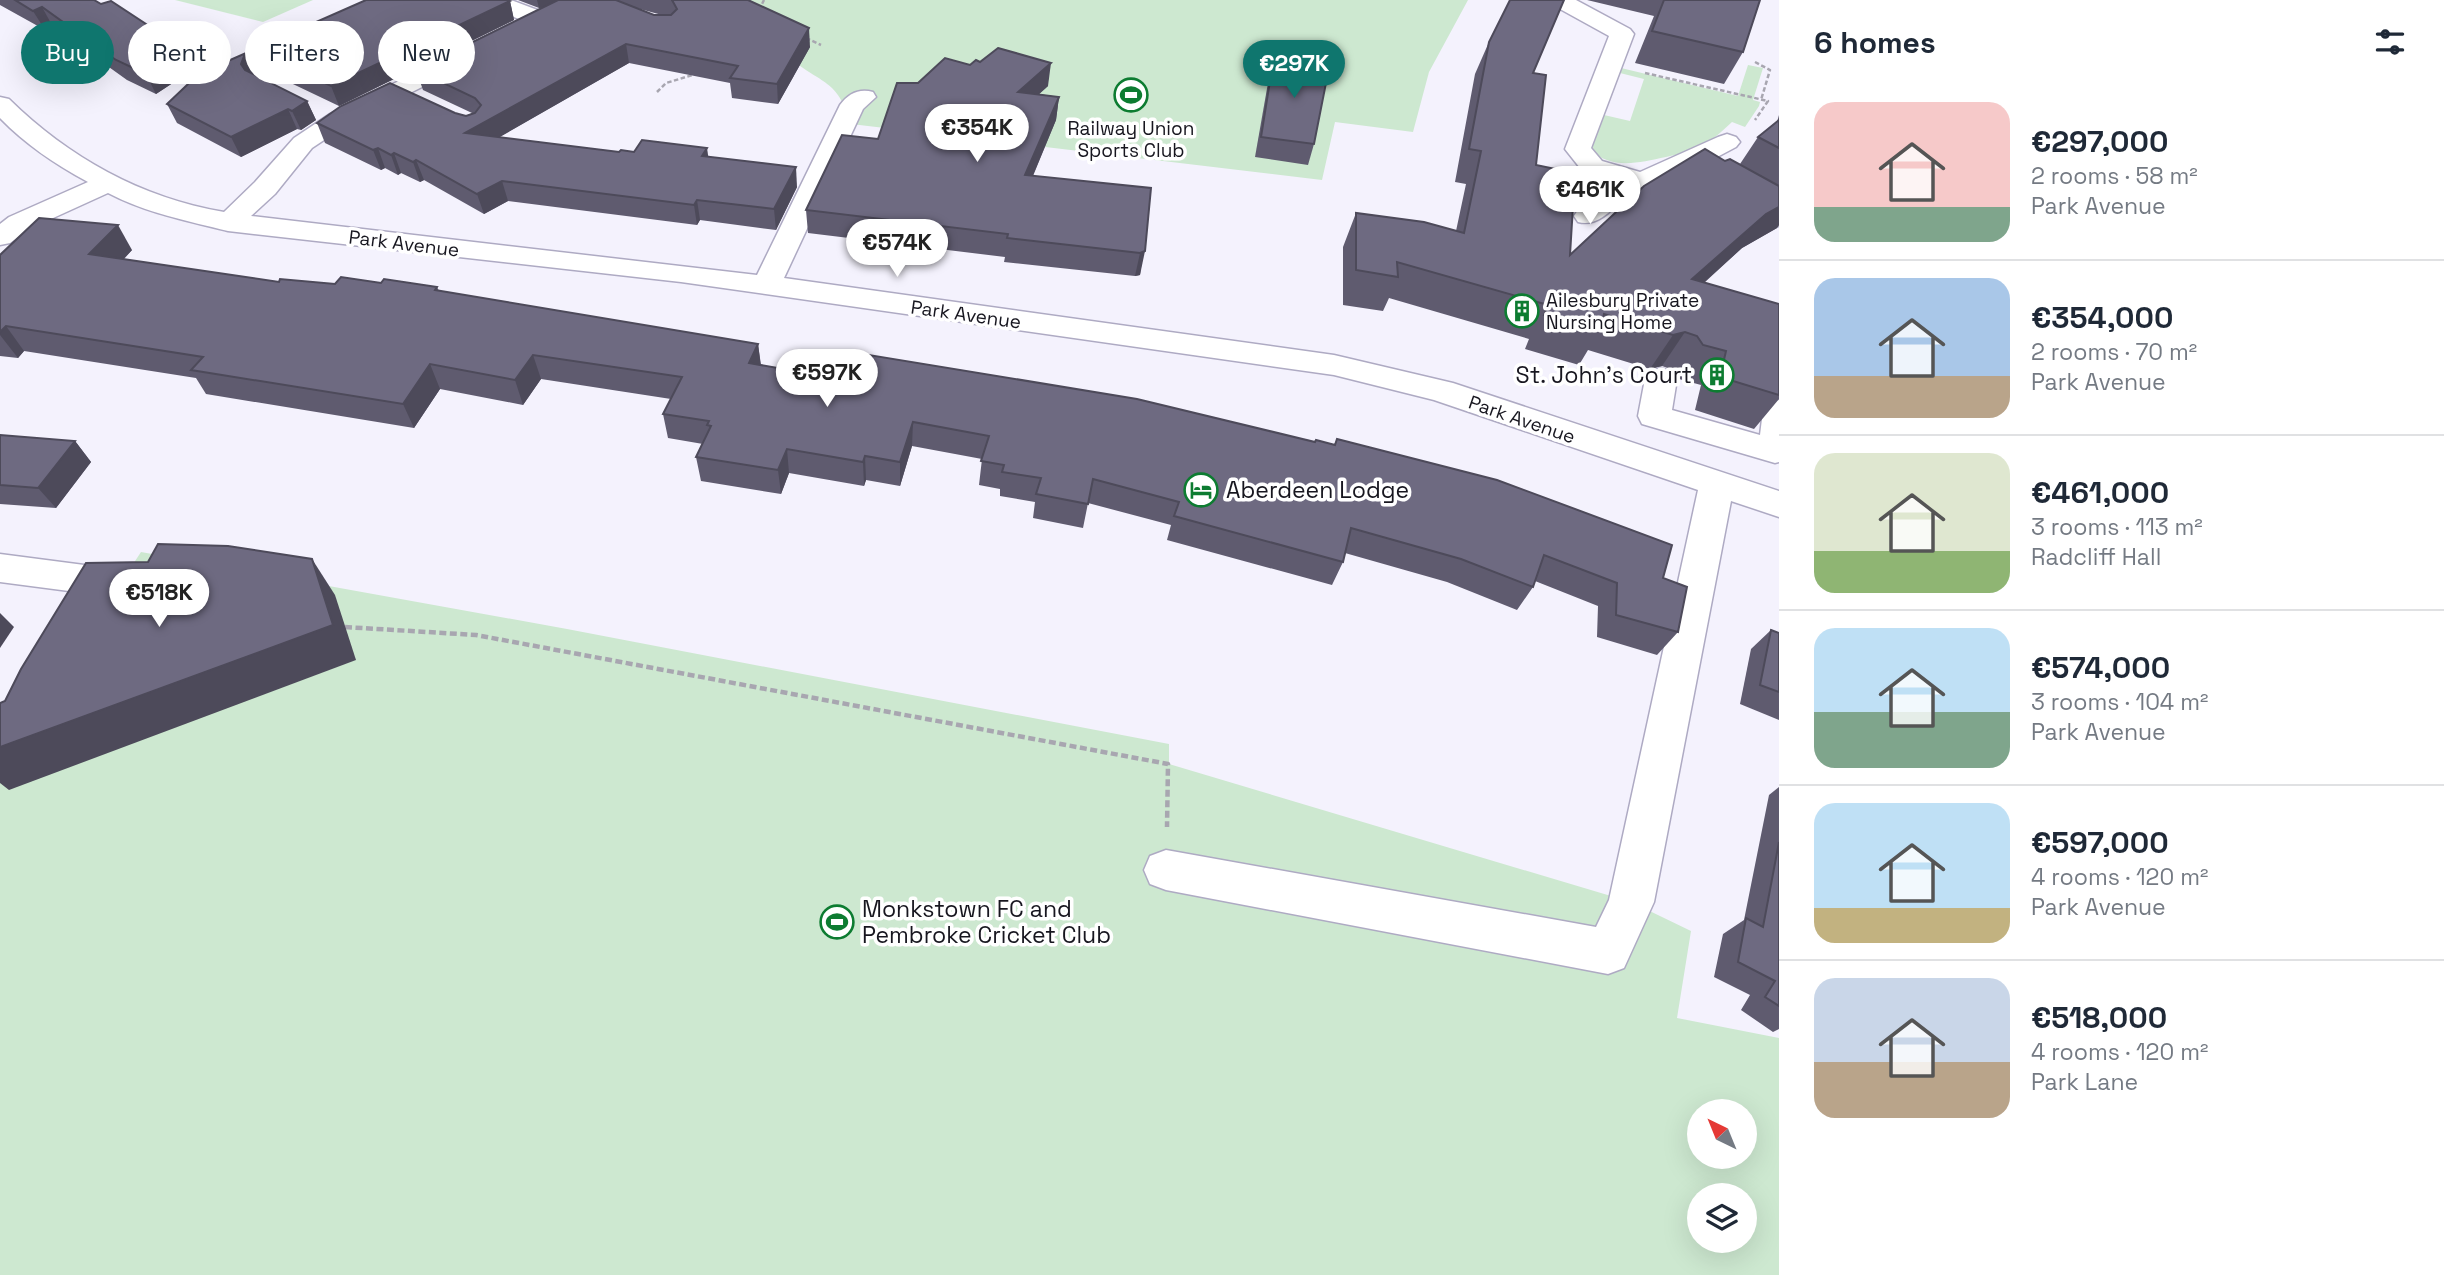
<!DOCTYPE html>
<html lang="en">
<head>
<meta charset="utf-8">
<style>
  :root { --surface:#fff; --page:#f2f2f3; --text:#1f2937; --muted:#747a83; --line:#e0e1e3; --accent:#0f766e }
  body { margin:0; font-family:"Space Grotesk",sans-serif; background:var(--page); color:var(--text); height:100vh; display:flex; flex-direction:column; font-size:26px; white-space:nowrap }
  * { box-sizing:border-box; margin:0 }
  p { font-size:23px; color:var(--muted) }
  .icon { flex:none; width:38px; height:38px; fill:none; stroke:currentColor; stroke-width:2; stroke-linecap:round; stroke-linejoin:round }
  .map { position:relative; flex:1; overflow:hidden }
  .side { display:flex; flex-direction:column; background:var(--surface); width:665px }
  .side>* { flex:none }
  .guide { position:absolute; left:21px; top:21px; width:665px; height:63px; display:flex; gap:14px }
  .needle { width:46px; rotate:317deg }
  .fabs { position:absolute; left:1687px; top:1099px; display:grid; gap:14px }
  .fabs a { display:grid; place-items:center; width:70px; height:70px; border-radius:50%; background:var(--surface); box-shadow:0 7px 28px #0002; font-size:35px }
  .price { position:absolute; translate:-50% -60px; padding:0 16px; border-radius:24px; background:#fff; color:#222; font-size:23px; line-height:46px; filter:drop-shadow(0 2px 4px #0008) }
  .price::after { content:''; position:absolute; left:50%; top:42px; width:21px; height:16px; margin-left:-10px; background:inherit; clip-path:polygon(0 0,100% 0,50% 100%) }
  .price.current { background:var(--accent); color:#fff }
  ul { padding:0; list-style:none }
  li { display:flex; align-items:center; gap:21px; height:175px; padding:0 35px }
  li+li { border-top:2px solid var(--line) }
  li span { display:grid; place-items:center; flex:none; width:196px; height:140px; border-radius:21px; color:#555 }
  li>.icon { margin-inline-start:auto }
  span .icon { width:84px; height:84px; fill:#fffc; stroke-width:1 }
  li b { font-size:30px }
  h2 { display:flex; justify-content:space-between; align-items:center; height:84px; padding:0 35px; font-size:30px }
  .tag { padding:0 24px; border-radius:32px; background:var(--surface); box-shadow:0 7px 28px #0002; font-size:24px; line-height:63px }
  .tag.current { background:var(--accent); color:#fff }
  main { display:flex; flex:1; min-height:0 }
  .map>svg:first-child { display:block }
  .green { fill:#cde8d0; fill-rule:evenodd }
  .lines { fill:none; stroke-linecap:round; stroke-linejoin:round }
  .minor-casing { stroke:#aeaac3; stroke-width:3 }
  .path-far1 { stroke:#a8a6b0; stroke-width:2.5; stroke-dasharray:4.5 2.5; stroke-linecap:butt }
  .path { stroke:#a8a6b0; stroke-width:4.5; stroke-dasharray:7 3.5; stroke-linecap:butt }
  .minor { fill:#fff; fill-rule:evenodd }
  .wall { fill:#5f5b6f; fill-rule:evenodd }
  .shaded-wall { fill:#4d4a5a }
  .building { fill:#6e6a81; stroke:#4d4a5a; stroke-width:2 }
  .labels { text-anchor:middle; stroke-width:7; stroke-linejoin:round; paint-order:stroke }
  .far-poi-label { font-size:19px; fill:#17161f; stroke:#fff }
  .far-street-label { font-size:19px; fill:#17161f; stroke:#fff }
  .poi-label { font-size:23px; fill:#17161f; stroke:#fff; text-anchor:start }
</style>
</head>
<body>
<main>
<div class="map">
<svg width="1779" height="1275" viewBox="0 0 1779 1275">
  <rect width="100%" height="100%" fill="#f4f2fd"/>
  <!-- green -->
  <g class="green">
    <polygon points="175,0 313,0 263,22"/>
    <path d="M737 0H1468L1429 72 1413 132 1335 122 1322 180 851 124C837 78 822 85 790 58 770 41 754 19 737 0Z"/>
    <path d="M1748 65 1763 68 1753 100 1760 102 1759 106 1745 127 1732 122C1724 129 1716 137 1707 143 1695 151 1680 154 1666 157 1637 163 1612 170 1589 149L1604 115 1630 121 1644 79 1620 73 1621 68 1738 96Z"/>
    <path d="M141 552 567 629 1169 744V764L1631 902 1691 931 1677 1018 1779 1038V1275H0V778L93 625ZM1699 1111H1745V1157H1699ZM1699 1195H1745V1241H1699Z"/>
  </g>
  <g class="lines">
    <defs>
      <g id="minor">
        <polygon points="480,0 511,0 548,14 551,19 548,24 532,24 483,5"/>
        <path d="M1537 0H1576L1630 29 1634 34 1591 148 1602 161 1640 172 1718 137 1727 134 1736 137 1740 142 1736 147 1704 164 1779 207V226L1769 224 1682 174C1667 180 1650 191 1633 187 1618 202 1602 228 1578 222L1574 216 1578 210 1610 180 1584 173 1565 149 1609 36 1560 9 1540 5Z"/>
        <path d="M466 49 474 51 478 56 474 61 348 124 312 148 275 194 251 216 757 275 840 105C848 94 859 88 873 92L876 97 863 109 784 278 1334 355 1453 383 1779 491V517L1731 501 1654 902 1624 968 1608 974 1166 890 1150 884 1144 870 1150 856 1166 850 1596 927 1609 900 1698 490 1434 400 1334 375 681 282 228 231C188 221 146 213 108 193L29 229 10 243 0 245V224L9 217 88 182C55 164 26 145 0 118V97L9 99C68 157 141 198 224 212L255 182 294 138 330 114Z"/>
        <polygon points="1661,368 1672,372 1677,379 1672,410 1760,435 1763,411 1767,403 1779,400 1779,462 1775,463 1642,424 1638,416 1645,379 1650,372"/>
        <polygon points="0,554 115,569 128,573 134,583 128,593 115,597 0,582"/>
      </g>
    </defs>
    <!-- minor casing -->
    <use href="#minor" class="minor-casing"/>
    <!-- path-far1 -->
    <g class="path-far1">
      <polyline points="759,10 764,0"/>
      <polyline points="806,38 821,45"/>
      <polyline points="1755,62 1770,70 1761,100"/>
      <polyline points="1645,73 1768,101 1755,120"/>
      <polyline points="657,92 666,83 696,74"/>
    </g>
    <!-- path -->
    <polyline class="path" points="345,627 476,635 1168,764 1167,827"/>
    <!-- minor -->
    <use href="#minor" class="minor"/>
  </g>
  <!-- wall -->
  <g class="wall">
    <polygon points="0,0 94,0 184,49 194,69 156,94 127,80 53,27 45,30 0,5"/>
    <polygon points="366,0 510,1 514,20 339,106 274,75 263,72 255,75 307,101 316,120 301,130 297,129 241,157 177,123 167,104 212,68"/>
    <path d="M518 0H748L810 47 778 104 732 98 730 83 629 63 499 137 619 152H634L708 156 797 187 776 230 700 220 697 225 508 201 484 214 424 180 420 182 401 173 398 175 385 168 381 170 325 143 317 123 455 113 466 116 472 113 423 90 416 70 542 8H539ZM636 8 640 9 662 15H654Z"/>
    <polygon points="1587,0 1760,0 1743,52 1724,84 1635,63 1654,16"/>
    <polygon points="1489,42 1533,73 1536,165 1570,255 1725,161 1740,164 1758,137 1777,122 1779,115 1779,225 1777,228 1742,248 1704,283 1779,304 1779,399 1754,429 1695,410 1701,385 1679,379 1673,370 1662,366 1650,369 1588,350 1579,365 1525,349 1529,339 1389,298 1383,311 1343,305 1343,247 1356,213 1456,231 1466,184 1455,182 1475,74"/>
    <polygon points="1274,56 1314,144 1308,165 1255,157 1269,77"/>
    <polygon points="918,83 1048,86 1039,94 1059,97 1056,120 1033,176 1151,188 1140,275 1135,276 1004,262 1005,257 808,233 806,210 878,139"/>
    <polygon points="132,250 124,259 279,282 335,284 381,283 437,287 439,291 758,344 761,365 846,380 1334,445 1337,439 1663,578 1678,632 1657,655 1597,637 1598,606 1535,581 1533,587 1517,610 1447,582 1345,553 1343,562 1332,585 1167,540 1171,525 1088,503 1083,528 1033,518 1035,502 1000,496 1000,489 979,485 982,459 912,446 900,486 866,480 864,486 789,473 781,494 701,481 696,457 703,444 668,438 663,414 671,399 541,379 523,405 440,389 414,428 206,394 196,378 24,351 18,358 0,356 0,255"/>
    <polygon points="0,435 75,441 91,462 56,508 0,504"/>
    <polygon points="1771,630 1779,633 1779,720 1740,704 1751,649"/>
    <polygon points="1779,787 1779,1029 1773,1032 1741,1010 1750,995 1714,977 1723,934 1744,920 1769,795"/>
  </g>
  <!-- shaded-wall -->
  <g class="shaded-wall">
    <polygon points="537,0 589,0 589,1 539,8"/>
    <polygon points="510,1 514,20 339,106 331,86"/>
    <polygon points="42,7 53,27 45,30 33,11"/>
    <polygon points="809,28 810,47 778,104 777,84"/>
    <polygon points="626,44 629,63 472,153 465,133"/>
    <polygon points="184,49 194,69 156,94 146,74"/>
    <polygon points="255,53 263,72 253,76 250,83 241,64 244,56"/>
    <polygon points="1051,63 1048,86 1016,115 1018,92"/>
    <polygon points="1059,97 1056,120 1023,199 1025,175"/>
    <polygon points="307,101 316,120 301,130 292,111"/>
    <polygon points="288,109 297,129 241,157 231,137"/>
    <polygon points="378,148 385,168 381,170 373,150"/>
    <polygon points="707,148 710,168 702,156"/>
    <polygon points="394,153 401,173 398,175 391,155"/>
    <polygon points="416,160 424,180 420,182 413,162"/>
    <polygon points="796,167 797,187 776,230 774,209"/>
    <polygon points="502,181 508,201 484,214 477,194"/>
    <polygon points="697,200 700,220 697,225 694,205"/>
    <polygon points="1779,207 1779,225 1777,228 1742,248 1670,313 1692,279 1766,214"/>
    <polygon points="118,225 132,250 105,278 89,254"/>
    <polygon points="1145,251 1140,275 1135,276 1140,253"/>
    <polygon points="6,326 24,351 18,358 0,335 0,332"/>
    <polygon points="1685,332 1662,366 1650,369 1673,335"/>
    <polygon points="758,344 761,368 749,363"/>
    <polygon points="533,355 541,379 523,405 515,380"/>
    <polygon points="430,364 440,389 414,428 403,404"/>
    <polygon points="913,422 912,446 900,486 900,462"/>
    <polygon points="75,441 91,462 56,508 38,488"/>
    <polygon points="787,449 789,473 781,494 778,470"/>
    <polygon points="865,456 866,480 864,486 863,462"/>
    <polygon points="312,559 335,595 356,660 9,790 0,783 0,747"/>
    <polygon points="0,613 14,627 0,648"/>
  </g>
  <!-- building -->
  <g class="building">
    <polygon points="15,0 94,0 101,4 111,1 184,49 146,74 116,60 42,7 33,11"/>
    <polygon points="366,0 507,0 510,1 331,86 266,55 255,53 244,56 241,64 245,70 307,101 292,111 288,109 231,137 167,104 208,65 212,68"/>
    <polygon points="558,0 616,0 654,15 671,15 677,9 672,0 671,0 748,0 809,28 777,84 730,78 738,66 626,44 465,133 619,152 621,150 634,152 642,140 707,148 702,156 796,167 774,209 697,200 694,205 502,181 477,194 416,160 413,162 394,153 391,155 378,148 373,150 317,123 341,106 390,83 455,113 466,116 475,113 481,105 475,98 416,70"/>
    <polygon points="1510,0 1564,0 1533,73 1546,75 1536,165 1575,173 1570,255 1644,186 1705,149 1725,161 1730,159 1779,186 1779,207 1766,214 1692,279 1779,304 1779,395 1720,377 1726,351 1703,345 1697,336 1685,332 1673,335 1604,314 1600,331 1544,315 1548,305 1397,262 1398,277 1356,270 1356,213 1424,222 1464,233 1481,151 1469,149 1489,42"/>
    <polygon points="1664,0 1760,0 1743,52 1652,31"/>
    <polygon points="998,48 1051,63 1018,92 1059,97 1025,175 1151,188 1145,251 1140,253 1007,238 1008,234 806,210 842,135 878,139 897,83 918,83 945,58 970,65 976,60 980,62"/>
    <polygon points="1274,56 1327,64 1326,83 1314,144 1261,137"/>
    <polygon points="1779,120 1779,148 1758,137"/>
    <polygon points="39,218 118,225 89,254 279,282 280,279 335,284 341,277 381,283 384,279 437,287 435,290 758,344 749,363 846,380 857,353 1137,399 1315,442 1316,440 1335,445 1337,439 1497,480 1672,545 1663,578 1687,587 1678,632 1616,615 1617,583 1544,555 1533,587 1461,559 1351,528 1343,562 1174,516 1179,502 1093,479 1088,504 1036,494 1041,478 1002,472 1004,465 981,461 989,436 913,422 900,462 865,456 863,462 787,449 778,470 696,457 711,426 707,425 709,421 663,414 682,377 533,355 515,380 430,364 403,404 191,370 203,357 6,326 0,332 0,255"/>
    <polygon points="0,435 75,441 38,488 0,485"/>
    <polygon points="158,544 228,546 312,559 333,625 0,747 0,703 5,701 21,669 86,563 148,562"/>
    <polygon points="1771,630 1779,633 1779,692 1760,685"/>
    <polygon points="1779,842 1779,1006 1765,997 1775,981 1738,962 1746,918 1763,927"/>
  </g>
  <!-- icons -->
  <defs>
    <symbol id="stadium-ring" viewBox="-11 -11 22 22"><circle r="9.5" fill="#fff" stroke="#0d7c31" stroke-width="1.5"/><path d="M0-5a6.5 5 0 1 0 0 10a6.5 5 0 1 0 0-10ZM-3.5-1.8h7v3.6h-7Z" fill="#0d7c31"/></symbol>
    <symbol id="building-ring" viewBox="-11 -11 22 22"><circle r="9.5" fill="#fff" stroke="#0d7c31" stroke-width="1.5"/><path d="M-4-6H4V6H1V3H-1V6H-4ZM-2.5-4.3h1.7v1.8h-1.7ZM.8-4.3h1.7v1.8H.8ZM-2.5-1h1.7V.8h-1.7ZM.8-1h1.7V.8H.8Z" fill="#0d7c31"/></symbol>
    <symbol id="hotel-ring" viewBox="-11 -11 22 22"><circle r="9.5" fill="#fff" stroke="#0d7c31" stroke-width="1.5"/><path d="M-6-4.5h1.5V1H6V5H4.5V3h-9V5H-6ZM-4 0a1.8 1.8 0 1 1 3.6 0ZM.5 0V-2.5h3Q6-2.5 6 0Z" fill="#0d7c31"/></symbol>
  </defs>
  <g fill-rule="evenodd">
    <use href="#stadium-ring" x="1112" y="76" width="38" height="38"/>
    <use href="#building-ring" x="1503" y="292" width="38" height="38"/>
    <use href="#building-ring" x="1698" y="356" width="38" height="38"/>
    <use href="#hotel-ring" x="1182" y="471" width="38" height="38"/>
    <use href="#stadium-ring" x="818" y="903" width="38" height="38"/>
  </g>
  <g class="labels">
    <!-- far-poi labels -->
    <g class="far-poi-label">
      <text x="1131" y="135">Railway Union<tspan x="1131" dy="22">Sports Club</tspan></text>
      <text x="1546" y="307" text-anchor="start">Ailesbury Private<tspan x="1546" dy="22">Nursing Home</tspan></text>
    </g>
    <!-- far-street labels -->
    <g class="far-street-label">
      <text transform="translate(404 243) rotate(7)" y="7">Park Avenue</text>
      <text transform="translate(966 314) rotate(8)" y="7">Park Avenue</text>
      <text transform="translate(1522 419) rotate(19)" y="7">Park Avenue</text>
    </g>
    <!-- poi labels -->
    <g class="poi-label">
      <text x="1692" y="383" text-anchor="end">St. John's Court</text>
      <text x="1226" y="498">Aberdeen Lodge</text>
      <text x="862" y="917">Monkstown FC and<tspan x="862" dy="26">Pembroke Cricket Club</tspan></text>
    </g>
  </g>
</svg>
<div class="fabs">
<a><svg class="needle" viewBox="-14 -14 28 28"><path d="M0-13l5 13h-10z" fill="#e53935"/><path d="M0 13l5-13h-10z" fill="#747a83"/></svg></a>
<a><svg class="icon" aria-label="layers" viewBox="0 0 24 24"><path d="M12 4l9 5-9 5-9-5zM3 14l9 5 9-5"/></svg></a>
</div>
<b class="price current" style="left:1294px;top:100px">€297K</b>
<b class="price" style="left:977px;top:164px">€354K</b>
<b class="price" style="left:1590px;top:226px">€461K</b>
<b class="price" style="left:897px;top:279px">€574K</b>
<b class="price" style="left:827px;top:409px">€597K</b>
<b class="price" style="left:159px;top:629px">€518K</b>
<div class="guide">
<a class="tag current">Buy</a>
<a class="tag">Rent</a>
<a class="tag">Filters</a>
<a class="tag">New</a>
</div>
</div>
<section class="side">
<h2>6 homes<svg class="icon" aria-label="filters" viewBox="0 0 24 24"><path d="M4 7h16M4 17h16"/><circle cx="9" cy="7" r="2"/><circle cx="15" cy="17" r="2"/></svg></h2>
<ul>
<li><span style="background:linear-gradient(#f6c9c9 75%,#7fa58c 0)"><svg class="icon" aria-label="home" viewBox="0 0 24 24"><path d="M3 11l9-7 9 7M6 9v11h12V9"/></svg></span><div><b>€297,000</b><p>2 rooms · 58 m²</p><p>Park Avenue</p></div></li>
<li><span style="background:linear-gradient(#a9c7e8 70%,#b9a48a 0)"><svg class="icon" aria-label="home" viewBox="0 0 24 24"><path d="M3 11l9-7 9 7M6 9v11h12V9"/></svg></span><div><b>€354,000</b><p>2 rooms · 70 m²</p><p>Park Avenue</p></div></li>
<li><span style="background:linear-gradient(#dfe7d0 70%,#8fb573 0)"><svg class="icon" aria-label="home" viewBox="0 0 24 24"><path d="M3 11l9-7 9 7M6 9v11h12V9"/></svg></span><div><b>€461,000</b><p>3 rooms · 113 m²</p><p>Radcliff Hall</p></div></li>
<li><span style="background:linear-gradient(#bfe0f5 60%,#7fa58c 0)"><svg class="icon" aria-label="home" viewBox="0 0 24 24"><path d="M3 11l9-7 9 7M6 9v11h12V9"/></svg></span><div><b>€574,000</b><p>3 rooms · 104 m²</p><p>Park Avenue</p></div></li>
<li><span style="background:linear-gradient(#bfe0f5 75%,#c2b280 0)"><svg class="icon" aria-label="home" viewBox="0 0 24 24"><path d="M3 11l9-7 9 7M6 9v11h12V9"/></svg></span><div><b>€597,000</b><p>4 rooms · 120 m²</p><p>Park Avenue</p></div></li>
<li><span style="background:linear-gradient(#c9d6e8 60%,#b9a48a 0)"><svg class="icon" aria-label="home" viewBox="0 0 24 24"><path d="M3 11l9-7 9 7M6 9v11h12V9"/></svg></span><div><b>€518,000</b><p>4 rooms · 120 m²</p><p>Park Lane</p></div></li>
</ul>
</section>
</main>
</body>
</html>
